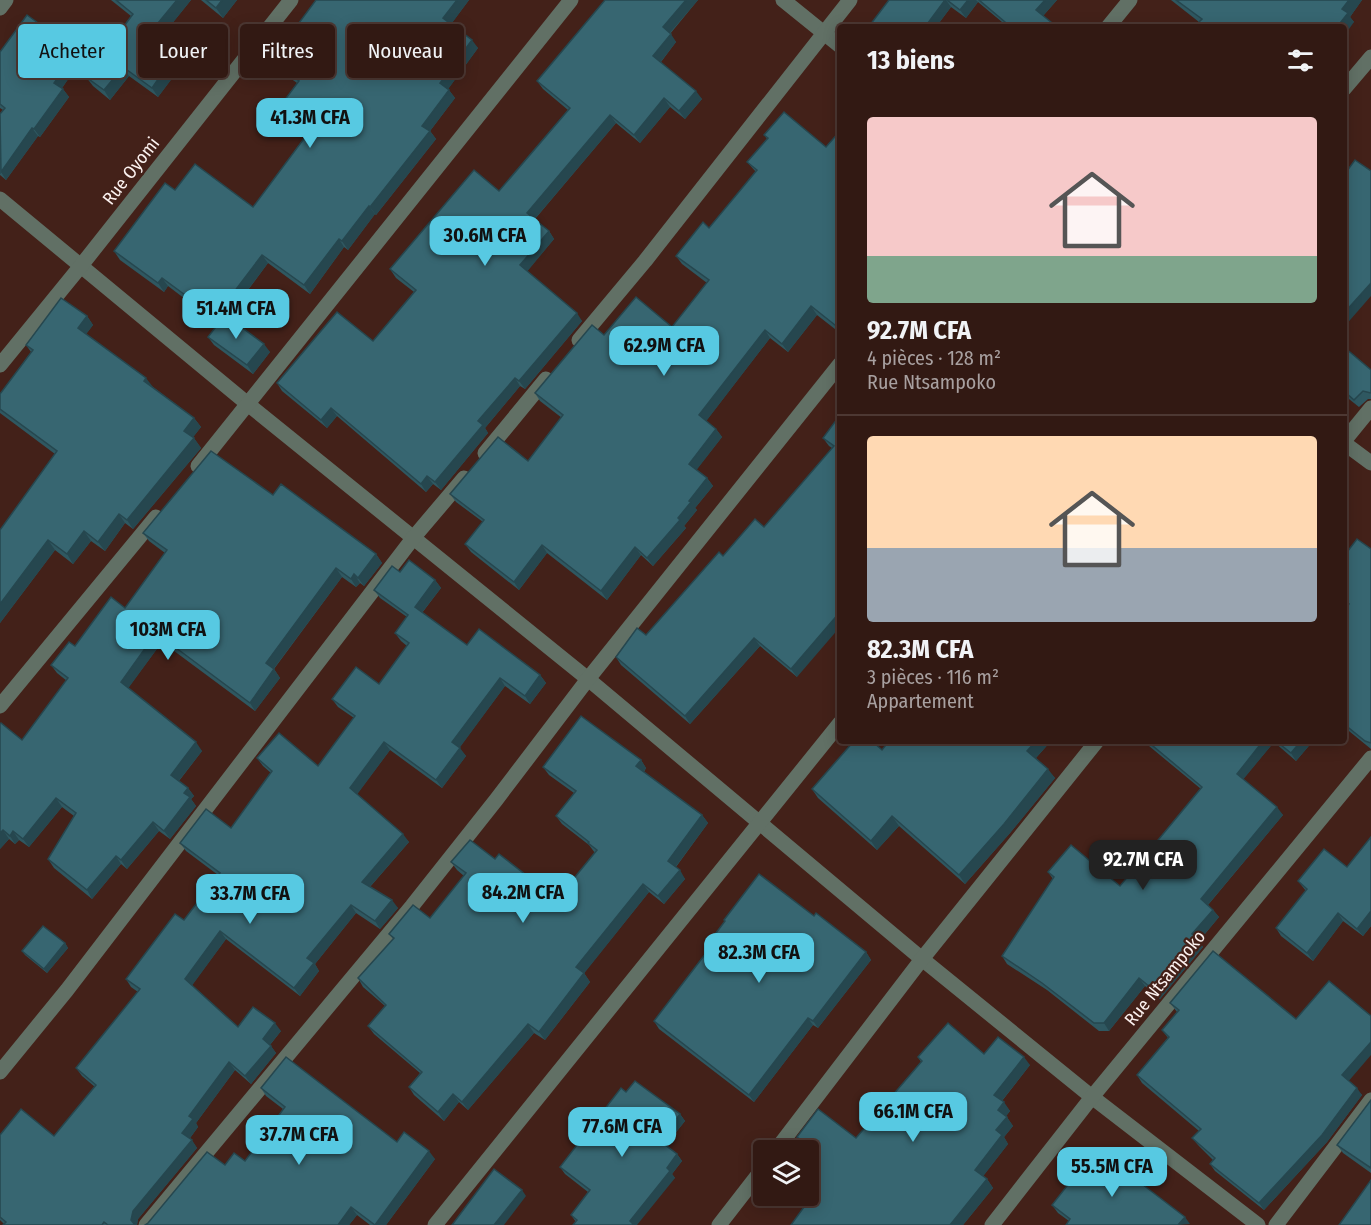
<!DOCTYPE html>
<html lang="fr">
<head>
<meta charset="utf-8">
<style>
  :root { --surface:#321913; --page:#3a221c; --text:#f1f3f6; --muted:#a8a0a0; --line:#4d3833; --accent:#57c9e2 }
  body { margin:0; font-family:"Fira Sans Condensed",sans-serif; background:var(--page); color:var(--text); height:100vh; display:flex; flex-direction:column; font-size:22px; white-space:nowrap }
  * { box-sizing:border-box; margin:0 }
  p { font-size:20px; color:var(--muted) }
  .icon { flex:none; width:33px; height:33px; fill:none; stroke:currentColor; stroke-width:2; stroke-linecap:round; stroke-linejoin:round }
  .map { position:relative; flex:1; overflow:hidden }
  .details { position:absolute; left:837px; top:24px; width:510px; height:720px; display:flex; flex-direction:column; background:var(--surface); border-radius:6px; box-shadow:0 3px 15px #0003,0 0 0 2px var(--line) }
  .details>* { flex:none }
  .banner { position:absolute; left:18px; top:24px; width:570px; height:54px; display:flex; gap:12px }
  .tools { position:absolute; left:753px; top:1140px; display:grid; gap:12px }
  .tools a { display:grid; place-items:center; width:66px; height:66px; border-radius:6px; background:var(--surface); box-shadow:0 3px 15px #0003,0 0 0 2px var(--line); font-size:30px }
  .price { position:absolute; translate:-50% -51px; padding:0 14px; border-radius:12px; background:var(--accent); color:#111; font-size:20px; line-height:39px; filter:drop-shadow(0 2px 3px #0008) }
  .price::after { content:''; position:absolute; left:50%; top:36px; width:18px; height:14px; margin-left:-9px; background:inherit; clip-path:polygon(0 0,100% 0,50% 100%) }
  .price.active { background:#222; color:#fff }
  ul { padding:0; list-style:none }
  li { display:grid; align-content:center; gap:12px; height:318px; padding:0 30px }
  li+li { border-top:2px solid var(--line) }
  li span { display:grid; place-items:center; height:186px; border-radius:6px; color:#555 }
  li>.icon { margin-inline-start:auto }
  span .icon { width:108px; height:108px; fill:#fffc; stroke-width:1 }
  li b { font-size:26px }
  h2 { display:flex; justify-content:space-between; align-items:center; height:72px; padding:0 30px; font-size:26px }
  .pill { padding:0 21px; border-radius:6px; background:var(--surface); box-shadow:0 3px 15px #0003,0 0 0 2px var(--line); font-size:21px; line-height:54px }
  .pill.active { background:var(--accent); color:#111 }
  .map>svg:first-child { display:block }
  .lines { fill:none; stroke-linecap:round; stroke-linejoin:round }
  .minor { stroke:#617065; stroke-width:15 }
  .wall { fill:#2f5861 }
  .shaded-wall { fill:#26474f }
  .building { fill:#376671; stroke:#26474f; stroke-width:1.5 }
  .labels { text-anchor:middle; stroke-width:4.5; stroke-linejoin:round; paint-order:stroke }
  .street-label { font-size:18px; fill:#fcf2f0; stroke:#432119 }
</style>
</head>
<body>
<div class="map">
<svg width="1371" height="1225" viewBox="0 0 1371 1225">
  <rect width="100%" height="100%" fill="#432119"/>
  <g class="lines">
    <!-- minor -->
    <g class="minor">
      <polyline points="783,0 840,46"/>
      <polyline points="0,8 6,0"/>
      <polyline points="1108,27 1130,0"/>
      <polyline points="1344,89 1371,57"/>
      <polyline points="0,199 249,405 588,679 922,959 1092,1097 1258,1225"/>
      <polyline points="579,340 645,261 850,0"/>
      <polyline points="0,365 80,267 291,0"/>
      <polyline points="1344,441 1371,408"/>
      <polyline points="1344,443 1371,463"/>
      <polyline points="485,453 546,379"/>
      <polyline points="198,466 571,0"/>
      <polyline points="0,706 156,517"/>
      <polyline points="0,1072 67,990 414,537 464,478"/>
      <polyline points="776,1150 922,959 1097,741"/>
      <polyline points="146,1225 412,906 496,800 588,679 840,364"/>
      <polyline points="435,1225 840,723"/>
      <polyline points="719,1225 764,1167"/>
      <polyline points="992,1225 1092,1097 1371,758"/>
      <polyline points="1276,1225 1371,1100"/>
    </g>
  </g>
  <!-- wall -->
  <g class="wall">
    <polygon points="111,0 191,0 157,42 175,55 182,65 158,97 129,76 110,100 93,86 86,77 131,16"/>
    <polygon points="201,0 237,0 223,18"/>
    <polygon points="316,0 469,0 451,24 478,48 448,89 455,98 430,131 436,139 376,215 375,214 348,250 344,247 310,294 268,263 228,317 270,352 253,374 214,345 208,337 218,324 168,286 164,292 120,260 114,251 175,190 253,207 304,138 281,121 275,113 297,83 272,65 266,57 296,27"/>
    <polygon points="605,0 698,0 670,34 676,42 661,62 702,99 685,119 670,107 640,143 616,123 535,219 549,231 554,239 527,271 582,321 525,389 520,386 485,428 488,433 441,490 433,484 426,492 337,416 327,428 282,391 277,383 373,341 414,292 396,278 390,269 499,191 568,110 543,89 537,81"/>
    <polygon points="889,0 1057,0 1043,16 1057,27 1008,27 978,2 966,18 951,7 936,27 872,27 870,25"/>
    <polygon points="1171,0 1362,0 1350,17 1354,22 1344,27 1201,27 1198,23 1199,22"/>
    <polygon points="77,51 82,59 62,88 69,97 40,137 38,136 6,180 0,175 0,114 3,110 0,108 0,52"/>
    <polygon points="840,131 840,333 817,315 788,352 770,338 706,421 716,429 722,437 696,470 707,478 713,486 695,508 697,510 684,526 686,528 653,566 641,555 607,600 547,553 519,590 471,552 465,544 483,522 456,502 450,494 528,461 562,418 540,401 535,393 604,335 672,327 707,283 682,264 676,256 709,228 756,172 747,162 767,139 764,135 826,147"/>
    <polygon points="87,316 93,325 86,334 153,387 194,418 201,427 193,437 201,448 133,529 125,523 105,551 91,541 73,564 55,550 0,623 0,530 55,454 0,413 0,394 31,352 26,345"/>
    <polygon points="1344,347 1371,370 1371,399 1368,399 1359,407 1344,395"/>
    <polygon points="840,415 797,677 760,646 690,724 621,665 616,657 646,635 723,556 764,527 832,448 829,446 823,438"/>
    <polygon points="273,495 376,554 382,563 364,586 360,583 356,587 342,577 274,669 280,678 255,711 162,642 128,688 202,751 179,781 188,788 194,796 191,799 196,806 170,839 159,831 127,869 121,864 92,899 54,868 48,859 74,816 62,807 29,847 19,840 15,844 9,839 0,849 22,740 67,681 57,673 51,665 125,608 165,553 149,541 143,533"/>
    <polygon points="1371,549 1371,749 1344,727 1344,610 1347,607 1344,605 1344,556"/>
    <polygon points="400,572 435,580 441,588 422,613 467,645 540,675 546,683 530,704 505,686 459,748 466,756 442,788 390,750 357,794 409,842 370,887 398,908 380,929 356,913 315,964 319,971 300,996 226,939 192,985 238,1027 281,1031 270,1045 276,1053 251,1084 235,1070 196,1123 198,1127 190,1138 197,1148 138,1219 137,1225 3,1225 4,1224 0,1220 0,1135 54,1136 95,1087 82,1076 76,1068 138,992 131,987 126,979 184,920 218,875 186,851 180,843 231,828 271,773 263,766 257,758 318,766 354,718 338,707 332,699 379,684 407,646 401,641 395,633 407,617 380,598 374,590"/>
    <polygon points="889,741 1051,741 1036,758 1055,778 1010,833 965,884 899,826 877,850 818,798 812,789 882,750"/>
    <polygon points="1143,741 1313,741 1296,761 1274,742 1243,779 1283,815 1208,905 1213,910 1219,917 1199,941 1203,947 1160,999 1145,986 1109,1031 1099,1031 1047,990 1007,964 1002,956 1053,879 1048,872 1120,886 1201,789"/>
    <polygon points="641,760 646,768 644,772 702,815 708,823 676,867 685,879 664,904 649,892 584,973 590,982 545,1040 534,1033 468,1110 459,1102 444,1121 414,1095 409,1087 420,1073 374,1034 368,1026 385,1006 363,987 358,978 393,939 389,934 430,918 464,876 457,870 451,862 495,859 557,899 595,853 589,845 562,824 556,816 574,793 549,775 543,767"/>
    <polygon points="1298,881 1371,926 1363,936 1343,921 1313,961 1281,936 1276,928 1306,891"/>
    <polygon points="814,916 866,952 871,960 818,1028 813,1025 754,1102 659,1029 654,1021 716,941 713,937"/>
    <polygon points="65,943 68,948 47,973 25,955 22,951"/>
    <polygon points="1170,1003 1349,1081 1362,1095 1327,1142 1264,1210 1215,1171 1210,1164 1213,1160 1198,1145 1192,1138 1199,1131 1142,1083 1137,1075 1168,1038 1162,1030 1177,1012"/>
    <polygon points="984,1054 1030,1065 1002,1101 1010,1111 1006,1116 1013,1126 1004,1137 1008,1144 983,1176 987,1179 993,1188 963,1225 791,1225 815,1192 808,1187 808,1150 803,1146 797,1137 856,1138 921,1062 918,1057"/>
    <polygon points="261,1088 397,1142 435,1159 386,1225 370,1225 357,1215 349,1225 145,1225 225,1165 245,1161 283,1109 266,1096"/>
    <polygon points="626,1092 680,1114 685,1121 666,1145 677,1154 682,1161 672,1174 675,1178 576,1222 571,1215 588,1192 565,1174 560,1167"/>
    <polygon points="1371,1100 1371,1173 1343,1153 1337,1145"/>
    <polygon points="1052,1205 1190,1224 1069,1221 1058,1213"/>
  </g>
  <!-- shaded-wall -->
  <g class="shaded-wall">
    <polygon points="177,0 191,0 155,45 148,35"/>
    <polygon points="222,0 237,0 223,18 216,8"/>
    <polygon points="457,0 469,0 449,27 443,18"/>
    <polygon points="686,0 698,0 668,35 663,27"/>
    <polygon points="945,0 946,0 951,7 936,27 925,27"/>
    <polygon points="968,0 976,0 978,2 966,18 960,10"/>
    <polygon points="1045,0 1057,0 1042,17 1036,10"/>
    <polygon points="1349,0 1362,0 1350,17 1354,22 1344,36 1344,27 1337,27 1342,9"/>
    <polygon points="671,34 676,42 659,64 653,56"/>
    <polygon points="472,40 478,48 446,92 440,83"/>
    <polygon points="77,51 82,59 60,91 54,83"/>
    <polygon points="175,55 182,65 158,97 152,88"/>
    <polygon points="123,67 129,76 110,100 104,90"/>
    <polygon points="63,89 69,97 40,137 34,129"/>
    <polygon points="449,90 455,98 430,131 436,139 376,215 370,207 422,126"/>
    <polygon points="696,91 702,99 685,119 679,111"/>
    <polygon points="664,98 670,107 640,143 634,135"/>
    <polygon points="610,115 616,123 533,221 527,213"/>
    <polygon points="32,128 38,136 6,180 1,172"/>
    <polygon points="369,206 375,214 348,250 342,241"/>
    <polygon points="549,231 554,239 526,273 520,265"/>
    <polygon points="339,239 344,247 310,294 304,285"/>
    <polygon points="262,255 268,263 221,326 215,317"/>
    <polygon points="162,278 168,286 164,292 158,283"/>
    <polygon points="1371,283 1371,296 1344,327 1344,313"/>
    <polygon points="811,306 817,315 788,352 782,344"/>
    <polygon points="577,313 582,321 525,389 519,381"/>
    <polygon points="87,316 93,325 84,337 78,328"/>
    <polygon points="765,330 770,338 704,424 699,415"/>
    <polygon points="264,344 270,352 253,374 247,365"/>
    <polygon points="146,378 153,387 144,381"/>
    <polygon points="515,378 520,386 485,428 488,433 441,490 435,482 478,421"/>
    <polygon points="331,408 337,416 327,428 321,420"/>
    <polygon points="194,418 201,427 191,440 184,431"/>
    <polygon points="716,429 722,437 695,472 689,464"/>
    <polygon points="194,438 201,448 133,529 127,520"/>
    <polygon points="427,476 433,484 426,492 421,484"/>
    <polygon points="707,478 713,486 695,508 697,510 684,526 686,528 653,566 647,558 678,518 689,501"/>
    <polygon points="119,514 125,523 105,551 98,542"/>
    <polygon points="84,531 91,541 73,564 67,554"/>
    <polygon points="48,540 55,550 0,623 0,604"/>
    <polygon points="542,545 547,553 519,590 514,582"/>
    <polygon points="635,547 641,555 607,600 601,591"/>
    <polygon points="376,554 382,563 364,586 358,578"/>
    <polygon points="336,568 342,577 272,671 266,663"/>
    <polygon points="354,574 360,583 356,587 351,579"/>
    <polygon points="435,580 441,588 420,615 415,607"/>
    <polygon points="840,612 840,627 797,677 791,669"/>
    <polygon points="156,633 162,642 127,690 121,682"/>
    <polygon points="754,638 760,646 690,724 685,716"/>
    <polygon points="274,669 280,678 255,711 250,703"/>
    <polygon points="540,675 546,683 530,704 525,696"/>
    <polygon points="500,678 505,686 458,750 452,742"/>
    <polygon points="1036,741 1051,741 1034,760 1027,751"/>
    <polygon points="1263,741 1273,741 1274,742 1242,781 1237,774"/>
    <polygon points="1301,741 1313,741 1296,761 1291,753"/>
    <polygon points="196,742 202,751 177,783 171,775"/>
    <polygon points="384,742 390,750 356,796 350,788"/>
    <polygon points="460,748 466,756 442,788 436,780"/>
    <polygon points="641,760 646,768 642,774 636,766"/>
    <polygon points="1048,769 1055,778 1010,833 965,884 959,875"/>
    <polygon points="188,788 194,796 191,799 196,806 170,839 164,831 184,793"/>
    <polygon points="56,798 62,807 29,847 23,839"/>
    <polygon points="1277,807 1283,815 1206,907 1201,899"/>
    <polygon points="702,815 708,823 674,869 668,861"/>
    <polygon points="892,816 899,826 877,850 871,841"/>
    <polygon points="153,822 159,831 127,869 121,860"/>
    <polygon points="3,830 9,839 0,849 0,833"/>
    <polygon points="13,831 19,840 15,844 10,836"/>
    <polygon points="403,834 409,842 367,890 362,882"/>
    <polygon points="116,856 121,864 92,899 87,890"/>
    <polygon points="680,870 685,879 664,904 658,896"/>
    <polygon points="643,884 649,892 582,976 576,967"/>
    <polygon points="392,900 398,908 380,929 375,921"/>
    <polygon points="351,905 356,913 315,964 319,971 300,996 294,988 307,958"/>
    <polygon points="1213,910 1219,917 1199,941 1203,947 1160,999 1155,991 1192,934"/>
    <polygon points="1371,911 1371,926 1363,936 1357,929"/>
    <polygon points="1338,913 1343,921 1313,961 1307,953"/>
    <polygon points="220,931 226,939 191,987 185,979"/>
    <polygon points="65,943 68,948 47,973 44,969"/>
    <polygon points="866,952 871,960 818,1028 813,1021"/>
    <polygon points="584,973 590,982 545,1040 539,1032"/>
    <polygon points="1139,978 1145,986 1109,1031 1104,1023"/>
    <polygon points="808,1018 813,1025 754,1102 749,1095"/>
    <polygon points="275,1023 281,1031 268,1047 263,1039"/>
    <polygon points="528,1024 534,1033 468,1110 462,1102"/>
    <polygon points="1371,1042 1371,1055 1347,1083 1342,1075"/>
    <polygon points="271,1046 276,1053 251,1084 245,1076"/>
    <polygon points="1024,1057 1030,1065 1000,1103 994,1095"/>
    <polygon points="229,1062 235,1070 196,1123 198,1127 188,1141 182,1133 189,1116"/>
    <polygon points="1357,1088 1362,1095 1327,1142 1264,1210 1259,1203"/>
    <polygon points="453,1094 459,1102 444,1121 438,1112"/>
    <polygon points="1004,1102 1010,1111 1004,1119 998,1110"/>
    <polygon points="680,1114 685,1121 664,1147 660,1141"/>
    <polygon points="1007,1117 1013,1126 1004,1137 1008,1144 981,1179 975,1170 996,1130"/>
    <polygon points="192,1140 197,1148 138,1219 137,1225 135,1225 131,1220 133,1211"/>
    <polygon points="429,1151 435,1159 386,1225 375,1225"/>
    <polygon points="677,1154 682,1161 672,1174 675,1178 637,1225 632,1225 630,1221"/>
    <polygon points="987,1179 993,1188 963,1225 950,1225"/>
    <polygon points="522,1190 526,1196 504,1225 494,1225"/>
    <polygon points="351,1207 357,1215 349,1225 338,1225"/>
    <polygon points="1185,1217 1190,1224 1178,1225"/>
  </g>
  <!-- building -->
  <g class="building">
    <polygon points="116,0 177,0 148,35 175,55 152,88 123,67 104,90 86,77 133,14"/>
    <polygon points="206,0 222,0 216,8"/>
    <polygon points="316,0 457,0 443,18 472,40 440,83 449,90 422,126 430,131 370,207 369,206 342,241 339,239 304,285 262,255 215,317 162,278 158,283 114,251 165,183 175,190 195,164 253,207 306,136 275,113 299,81 266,57 291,23 296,27"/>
    <polygon points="605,0 686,0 663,27 671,34 653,56 696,91 679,111 664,98 634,135 610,115 527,213 549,231 520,265 577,313 519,381 515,378 478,421 483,425 435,482 427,476 421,484 331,408 321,420 277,383 337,312 373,341 416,290 390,269 474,170 499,191 570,108 537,81"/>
    <polygon points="889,0 945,0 925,27 874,27 870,25"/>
    <polygon points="947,0 968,0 960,10"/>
    <polygon points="979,0 1045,0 1036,10 1057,27 1011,27"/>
    <polygon points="1176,0 1349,0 1342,9 1348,13 1337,27 1203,27 1198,23 1202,19"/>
    <polygon points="27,15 77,51 54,83 63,89 34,129 32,128 1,172 0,114 5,108 0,104 0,52"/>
    <polygon points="784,112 826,147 840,131 840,329 811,306 782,344 765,330 699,415 716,429 689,464 707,478 689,501 691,502 678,518 680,520 647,558 635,547 601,591 542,545 514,582 465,544 484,520 450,494 498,437 528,461 563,415 535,393 592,325 604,335 636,297 672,327 709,280 676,256 703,222 709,228 757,170 747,162 768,138 764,135"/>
    <polygon points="1355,160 1371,171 1371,283 1344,313 1344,175"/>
    <polygon points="61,298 87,316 78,328 146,378 144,381 194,418 184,431 194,438 127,520 119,514 98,542 84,531 67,554 48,540 0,604 0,530 57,451 0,409 0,394 33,350 26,345"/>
    <polygon points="225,315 264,344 247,365 208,337"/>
    <polygon points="1344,347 1371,370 1371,393 1363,391 1354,400 1344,391"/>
    <polygon points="840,415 840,612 791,669 754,638 685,716 616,657 637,628 646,635 719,552 723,556 755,519 764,527 834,446 823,438"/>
    <polygon points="211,451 273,495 281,484 376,554 358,578 354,574 351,579 336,568 266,663 274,669 250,703 156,633 121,682 196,742 171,775 188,788 184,793 190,797 164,831 153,822 121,860 116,856 87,890 48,859 76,813 56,798 23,839 13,831 10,836 3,830 0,833 0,724 1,723 22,740 68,678 51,665 69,642 75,646 111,597 125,608 167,550 143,533"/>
    <polygon points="1357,539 1371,549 1371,743 1365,741 1344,724 1344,610 1349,604 1344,601 1344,556"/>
    <polygon points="409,560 435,580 415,607 467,645 479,629 540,675 525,696 500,678 452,742 460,748 436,780 384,742 350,788 403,834 362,882 392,900 375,921 351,905 307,958 314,963 294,988 220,931 185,979 238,1027 253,1007 275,1023 263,1039 271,1046 245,1076 229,1062 189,1116 193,1119 182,1133 192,1140 133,1211 131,1220 135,1225 108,1225 104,1222 102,1225 3,1225 6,1222 0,1217 0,1135 21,1109 54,1136 96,1085 76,1068 140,989 126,979 175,914 184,920 220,873 180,843 206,809 231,828 272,771 257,758 279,733 318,766 355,716 332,699 356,667 379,684 409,643 395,633 408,615 374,590 392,566 400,572"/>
    <polygon points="581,716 641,760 636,766 702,815 668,861 680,870 658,896 643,884 576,967 584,973 539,1032 528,1024 462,1102 453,1094 438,1112 409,1087 422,1072 368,1026 386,1005 358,978 394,938 389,934 413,905 430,918 466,873 451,862 470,840 495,859 499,854 557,899 597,850 588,843 589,842 556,816 576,791 543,767"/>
    <polygon points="854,741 872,741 882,750 889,741 1036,741 1027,751 1048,769 1004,824 959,875 892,816 871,841 812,789"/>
    <polygon points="1147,741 1263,741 1237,774 1277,807 1201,899 1213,910 1192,934 1198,939 1155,991 1139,978 1104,1023 1094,1023 1042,983 1002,956 1054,877 1048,872 1071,845 1120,886 1202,787"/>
    <polygon points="1276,741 1301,741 1291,753"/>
    <polygon points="1371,837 1371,911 1357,929 1338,913 1307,953 1276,928 1307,889 1298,881 1324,849 1347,867"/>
    <polygon points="759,874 814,916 816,913 866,952 813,1021 808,1018 749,1095 654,1021 716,940 713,937 725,921 724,920"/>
    <polygon points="43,926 65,943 44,969 22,951"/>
    <polygon points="1213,951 1296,1019 1329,981 1371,1016 1371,1042 1342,1075 1357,1088 1322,1135 1259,1203 1210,1164 1215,1158 1192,1138 1201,1129 1137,1075 1169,1037 1162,1030 1179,1010 1170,1003"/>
    <polygon points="948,1023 984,1054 998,1037 1024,1057 994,1095 1004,1102 998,1110 1007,1117 996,1130 1002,1135 975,1170 987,1179 950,1225 791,1225 817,1189 808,1183 808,1150 810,1147 797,1137 818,1109 856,1138 922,1061 918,1057"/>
    <polygon points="286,1057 397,1142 404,1132 429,1151 375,1225 351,1207 338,1225 145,1225 148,1223 207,1152 225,1165 234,1153 245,1161 285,1107 261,1088"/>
    <polygon points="635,1081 680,1114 660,1141 677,1154 667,1168 670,1171 630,1221 634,1225 573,1225 577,1220 571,1215 590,1190 560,1167 621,1088 626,1092"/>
    <polygon points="1371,1100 1371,1168 1337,1145"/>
    <polygon points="1096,1149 1185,1217 1178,1225 1066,1225 1070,1219 1052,1205"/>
    <polygon points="494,1169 522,1190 494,1225 452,1225"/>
    <polygon points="1371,1180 1371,1225 1339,1225"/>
  </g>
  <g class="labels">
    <!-- street labels -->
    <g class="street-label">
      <text transform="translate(131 171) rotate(-52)" y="6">Rue Oyomi</text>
      <text transform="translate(1165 978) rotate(-51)" y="6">Rue Ntsampoko</text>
    </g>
  </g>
</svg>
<div class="tools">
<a><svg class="icon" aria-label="layers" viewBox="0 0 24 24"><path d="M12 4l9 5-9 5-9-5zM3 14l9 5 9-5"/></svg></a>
</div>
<b class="price" style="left:310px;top:149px">41.3M CFA</b>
<b class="price" style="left:485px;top:267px">30.6M CFA</b>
<b class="price" style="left:236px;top:340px">51.4M CFA</b>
<b class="price" style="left:664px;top:377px">62.9M CFA</b>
<b class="price" style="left:168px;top:661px">103M CFA</b>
<b class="price active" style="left:1143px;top:891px">92.7M CFA</b>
<b class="price" style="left:523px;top:924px">84.2M CFA</b>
<b class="price" style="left:250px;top:925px">33.7M CFA</b>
<b class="price" style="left:759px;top:984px">82.3M CFA</b>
<b class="price" style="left:913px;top:1143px">66.1M CFA</b>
<b class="price" style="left:622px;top:1158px">77.6M CFA</b>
<b class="price" style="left:299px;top:1166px">37.7M CFA</b>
<b class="price" style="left:1112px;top:1198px">55.5M CFA</b>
<div class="banner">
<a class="pill active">Acheter</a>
<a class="pill">Louer</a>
<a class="pill">Filtres</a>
<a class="pill">Nouveau</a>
</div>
<section class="details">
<h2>13 biens<svg class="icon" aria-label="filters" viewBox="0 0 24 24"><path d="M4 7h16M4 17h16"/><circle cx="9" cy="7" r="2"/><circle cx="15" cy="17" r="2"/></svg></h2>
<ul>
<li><span style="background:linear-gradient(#f6c9c9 75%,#7fa58c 0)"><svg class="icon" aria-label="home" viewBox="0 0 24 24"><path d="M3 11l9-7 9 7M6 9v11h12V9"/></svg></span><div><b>92.7M CFA</b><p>4 pièces · 128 m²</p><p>Rue Ntsampoko</p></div></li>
<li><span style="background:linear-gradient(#ffd9b3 60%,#9aa5b1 0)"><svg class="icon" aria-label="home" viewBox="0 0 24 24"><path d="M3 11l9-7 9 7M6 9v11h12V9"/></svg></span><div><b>82.3M CFA</b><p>3 pièces · 116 m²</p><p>Appartement</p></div></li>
</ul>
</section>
</div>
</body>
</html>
